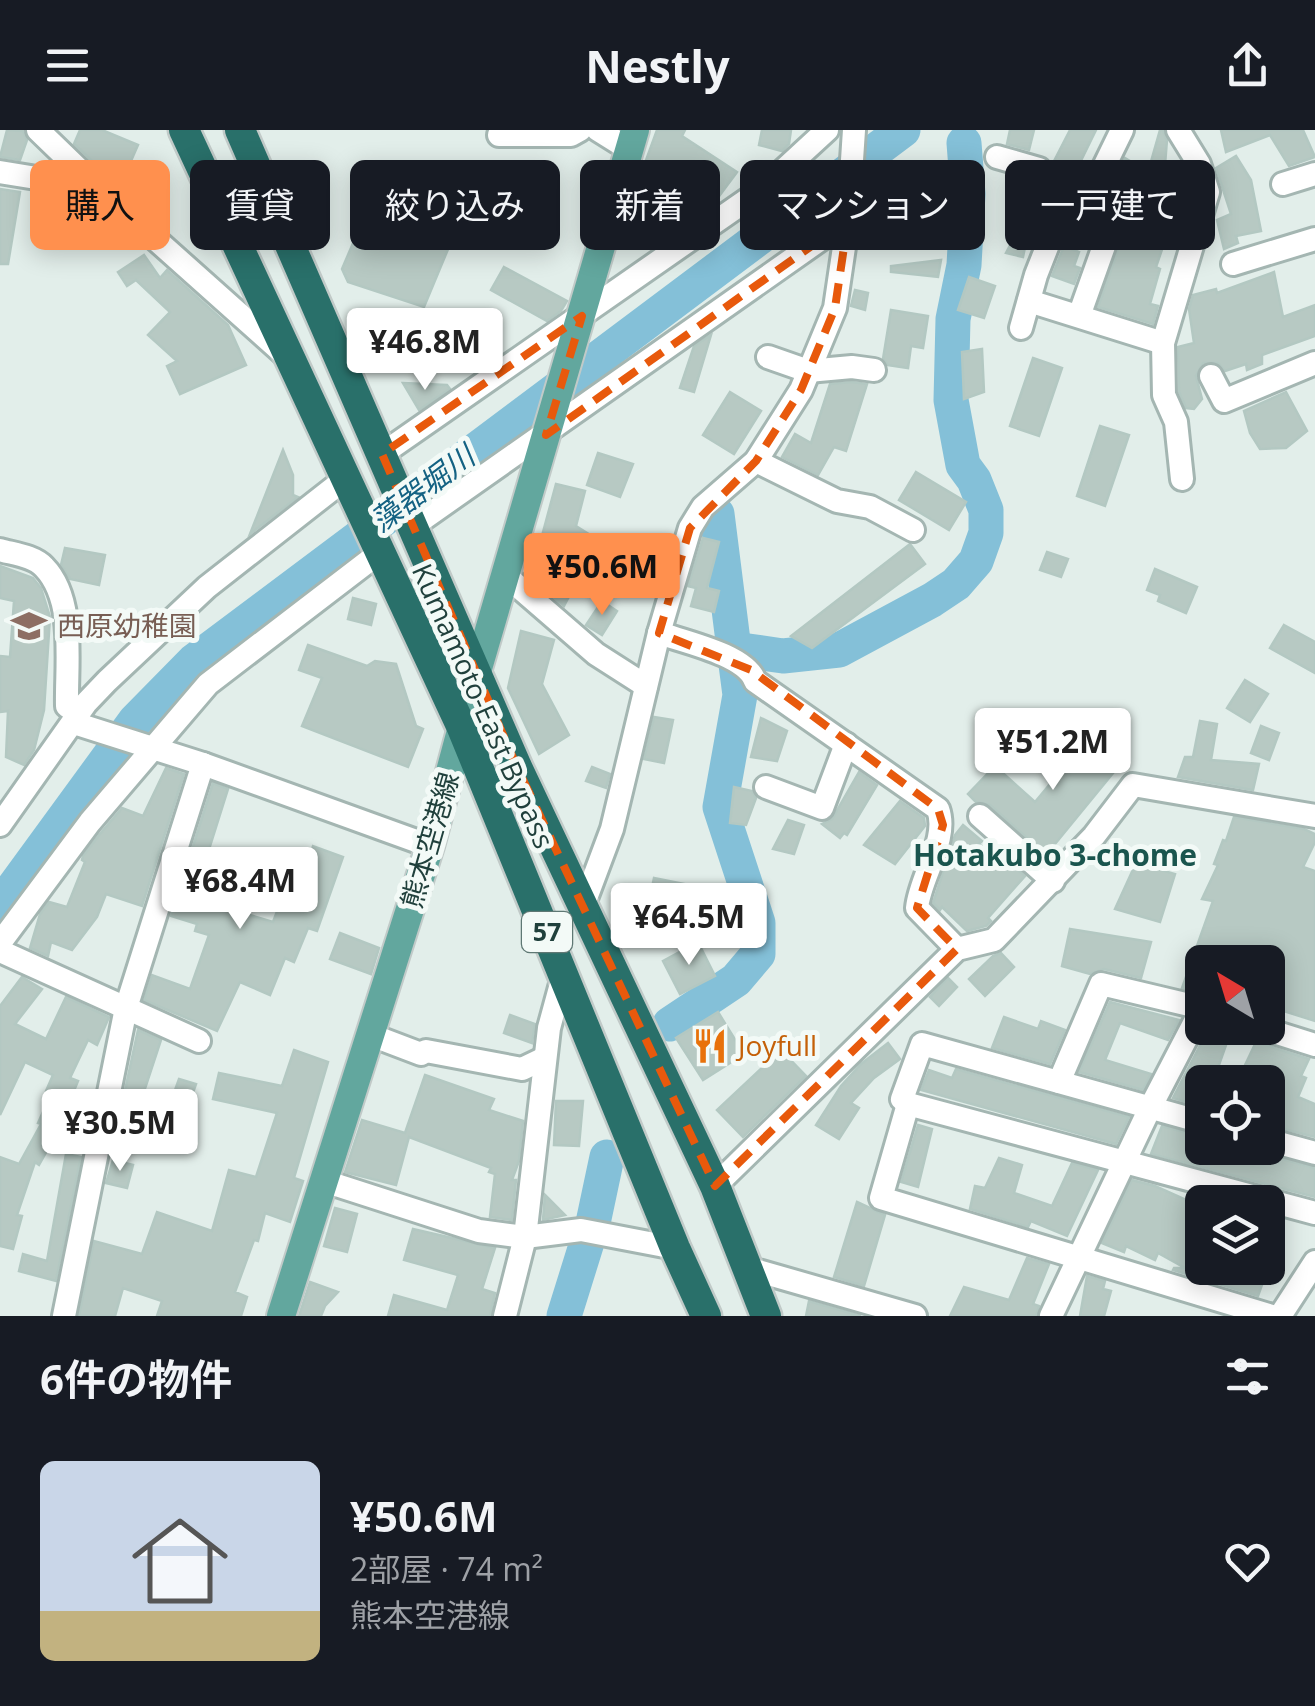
<!DOCTYPE html>
<html lang="ja">
<head>
<meta charset="utf-8">
<style>
  :root { --surface:#171b24; --page:#242831; --text:#f1f3f6; --muted:#9ea1a6; --line:#363941; --accent:#ff904e }
  body { margin:0; font-family:"Open Sans","Noto Sans JP",sans-serif; background:var(--page); color:var(--text); height:100vh; display:flex; flex-direction:column; font-size:38px; white-space:nowrap }
  * { box-sizing:border-box; margin:0 }
  p { font-size:32px; color:var(--muted) }
  .icon { flex:none; width:55px; height:55px; fill:none; stroke:currentColor; stroke-width:2; stroke-linecap:round; stroke-linejoin:round }
  .map { position:relative; height:1186px; overflow:hidden }
  .details { display:flex; flex-direction:column; background:var(--surface); flex:1 }
  .details>* { flex:none }
  .hud { position:absolute; left:30px; top:30px; width:1255px; height:90px; display:flex; gap:20px }
  .needle { width:65px; rotate:322deg }
  .fabs { position:absolute; left:1185px; top:815px; display:grid; gap:20px }
  .fabs a { display:grid; place-items:center; width:100px; height:100px; border-radius:15px; background:var(--surface); box-shadow:0 5px 25px #0003; font-size:50px }
  .price { position:absolute; translate:-50% -85px; padding:0 22px; border-radius:10px; background:#fff; color:#222; font-size:32px; line-height:65px; filter:drop-shadow(0 2px 5px #0008) }
  .price::after { content:''; position:absolute; left:50%; top:60px; width:30px; height:22px; margin-left:-15px; background:inherit; clip-path:polygon(0 0,100% 0,50% 100%) }
  .price.on { background:var(--accent); color:#111 }
  ul { padding:0; list-style:none }
  li { display:flex; align-items:center; gap:30px; height:250px; padding:0 40px }
  li+li { border-top:2px solid var(--line) }
  li span { display:grid; place-items:center; flex:none; width:280px; height:200px; border-radius:15px; color:#555 }
  li>.icon { margin-inline-start:auto }
  span .icon { width:120px; height:120px; fill:#fffc; stroke-width:1 }
  li b { font-size:42px }
  h2 { display:flex; justify-content:space-between; align-items:center; height:120px; padding:0 40px; font-size:42px }
  .pill { padding:0 35px; border-radius:15px; background:var(--surface); box-shadow:0 5px 25px #0003; font-size:35px; line-height:90px }
  .pill.on { background:var(--accent); color:#111 }
  header { display:flex; justify-content:space-between; align-items:center; height:130px; padding:0 40px; background:var(--surface); font-size:45px; font-weight:700 }
  .map>svg:first-child { display:block }
  .lines { fill:none; stroke-linecap:round; stroke-linejoin:round }
  .river { stroke:#84c0d8; stroke-width:35 }
  .building { fill:#b7c9c3; stroke:#b3c8c2; stroke-width:2.5 }
  .minor-casing { stroke:#a4b6b2; stroke-width:28 }
  .major-casing { stroke:#c1cac8; stroke-width:32 }
  .highway-casing { stroke:#c1cac8; stroke-width:35 }
  .minor { stroke:#fff; stroke-width:22 }
  .major { stroke:#62a79e; stroke-width:28 }
  .highway { stroke:#29706a; stroke-width:30 }
  .marked { fill:none; stroke:#e8590c; stroke-width:8; stroke-dasharray:20 12; stroke-linejoin:round }
  .labels { text-anchor:middle; stroke-width:10; stroke-linejoin:round; paint-order:stroke }
  .shield { fill:#f3faf7; stroke:#5f7874; stroke-width:2.5 }
  .shield-label { font-size:25px; font-weight:bold; fill:#20403c }
  .education-label { font-size:28px; fill:#785e54; stroke:#f3faf7; text-anchor:start }
  .street-label { font-size:28px; fill:#20403c; stroke:#f3faf7 }
  .food-label { font-size:28px; fill:#c56008; stroke:#f3faf7; text-anchor:start }
  .water-label { font-size:30px; font-style:italic; fill:#146283; stroke:#f3faf7 }
  .neighbourhood-label { font-size:30px; font-weight:bold; fill:#1a554e; stroke:#f3faf7 }
</style>
</head>
<body>
<header><svg class="icon" aria-label="menu" viewBox="0 0 24 24"><path d="M4 6h16M4 12h16M4 18h16"/></svg>Nestly<svg class="icon" aria-label="share" viewBox="0 0 24 24"><path d="M12 15V3M7 8l5-5 5 5M5 13v7h14v-7"/></svg></header>
<div class="map">
<svg width="1315" height="1186" viewBox="0 0 1315 1186">
  <rect width="100%" height="100%" fill="#e2eeea"/>
  <g class="lines">
    <!-- river -->
    <g class="river">
      <polyline points="717,384 734,519"/>
      <polyline points="0,776 135,591 194,531 903,0"/>
      <polyline points="670,894 736,850 758,824 758,793 720,677 740,565 734,519 783,526 839,520 932,470 956,454 976,431 986,403 986,380 974,350 963,335 951,270 953,189 964,135 968,64 964,13"/>
      <polyline points="564,1186 593,1093 607,1027"/>
    </g>
  </g>
  <!-- building -->
  <g class="building">
    <polygon points="7,0 23,1 27,10 20,30 0,27"/>
    <polygon points="80,0 102,0 138,15 124,47 97,36 74,14"/>
    <polygon points="657,0 685,0 682,6 737,42 711,77 677,55 658,113 653,117 626,110 643,56 637,55"/>
    <polygon points="762,0 791,0 789,14 782,21 759,15"/>
    <polygon points="1010,0 1034,0 1029,20 1007,14"/>
    <polygon points="1070,0 1096,0 1073,47 1053,33"/>
    <polygon points="1160,0 1163,0 1167,10 1163,60 1174,63 1164,100 1168,102 1156,137 1160,139 1150,174 1158,176 1153,194 1098,177 1119,117 1121,75 1116,47 1125,28 1148,42"/>
    <polygon points="1221,0 1303,0 1315,27 1289,36 1270,5 1226,22"/>
    <polygon points="1236,26 1251,50 1261,101 1236,106 1238,113 1224,119 1217,90 1231,84 1216,38"/>
    <polygon points="418,37 473,59 424,177 348,152 342,139 380,50 407,61"/>
    <polygon points="501,43 532,52 516,108 485,99"/>
    <polygon points="1061,45 1085,48 1076,78 1067,72 1059,51"/>
    <polygon points="909,54 940,54 938,86 905,83"/>
    <polygon points="0,59 20,62 8,134 0,134"/>
    <polygon points="1028,81 1032,83 1023,127 1006,123"/>
    <polygon points="1064,116 1079,122 1074,136 1080,138 1074,154 1052,146"/>
    <polygon points="144,125 160,148 167,140 228,195 246,235 180,264 167,236 177,231 148,205 170,182 136,150 127,156 118,142"/>
    <polygon points="941,130 938,147 891,142 891,136"/>
    <polygon points="504,137 567,171 561,181 547,191 491,160"/>
    <polygon points="1274,142 1283,187 1315,175 1315,206 1262,225 1262,234 1247,240 1246,234 1225,241 1218,233 1203,233 1196,246 1202,269 1194,279 1186,278 1179,262 1178,217 1194,213 1189,179 1193,165 1216,159 1217,163"/>
    <polygon points="969,147 995,156 984,188 958,180"/>
    <polygon points="855,160 868,163 865,180 851,176"/>
    <polygon points="891,180 928,186 923,218 911,216 908,238 888,235 883,229"/>
    <polygon points="711,205 694,262 680,258 694,216"/>
    <polygon points="982,219 984,262 964,269 962,222"/>
    <polygon points="1033,228 1062,238 1039,306 1010,296"/>
    <polygon points="852,252 867,254 846,321 834,317 818,345 782,327 795,304 811,313 830,254"/>
    <polygon points="403,253 447,255 450,259 419,280"/>
    <polygon points="730,262 761,281 734,324 703,305"/>
    <polygon points="1286,262 1307,301 1286,318 1260,319 1250,303 1244,281"/>
    <polygon points="1100,296 1129,305 1105,376 1077,366"/>
    <polygon points="283,320 293,345 293,365 298,367 250,404"/>
    <polygon points="598,323 633,334 620,367 587,355"/>
    <polygon points="916,342 966,372 949,400 899,370"/>
    <polygon points="556,354 585,361 576,396 619,423 599,464 576,453 564,476 525,443 532,443"/>
    <polygon points="703,408 719,412 707,458 719,461 714,482 691,476 696,458 688,456"/>
    <polygon points="910,414 925,434 812,518 791,506"/>
    <polygon points="65,418 105,425 99,455 70,449 61,435"/>
    <polygon points="1047,422 1068,429 1061,447 1040,440"/>
    <polygon points="0,436 33,448 41,458 50,487 44,580 34,620 24,635 6,627 8,581 0,582 0,526 10,527 14,471 0,468"/>
    <polygon points="1155,439 1197,457 1186,483 1158,471 1160,465 1147,460"/>
    <polygon points="353,468 376,474 371,495 348,489"/>
    <polygon points="602,471 617,481 602,505 586,495"/>
    <polygon points="1284,495 1315,512 1315,543 1270,518"/>
    <polygon points="521,501 554,510 542,554 569,605 539,624 508,558"/>
    <polygon points="308,515 367,536 375,531 396,534 416,596 423,599 408,637 302,596 322,548 299,540"/>
    <polygon points="1245,550 1268,564 1250,592 1227,578"/>
    <polygon points="654,587 673,590 664,633 644,629"/>
    <polygon points="761,588 787,601 777,631 751,627"/>
    <polygon points="1200,591 1217,594 1211,630 1259,634 1253,660 1178,647 1185,627 1193,627"/>
    <polygon points="1261,596 1279,603 1269,630 1251,623"/>
    <polygon points="1095,600 1127,626 1046,725 990,675 976,672 968,664 995,636 1035,672"/>
    <polygon points="592,637 610,644 606,658 586,651"/>
    <polygon points="166,638 184,644 142,776 106,764 97,787 72,820 51,812 48,826 30,818 40,784 49,772 67,777 85,732 82,730 83,726 99,705 122,678 143,686"/>
    <polygon points="859,642 877,655 847,705 844,703 840,708 822,694 832,689"/>
    <polygon points="213,653 228,659 195,764 196,769 273,792 284,763 296,767 313,716 343,727 317,801 308,798 294,832 285,828 270,865 240,852 217,901 144,870 152,845 190,859 209,805 195,801 197,794 171,786"/>
    <polygon points="734,657 752,661 756,668 746,695 730,693"/>
    <polygon points="900,671 924,688 925,696 895,734 864,715"/>
    <polygon points="1234,687 1304,699 1315,704 1315,712 1303,737 1315,741 1315,891 1268,876 1268,832 1202,832 1202,863 1182,858 1213,771 1202,769 1218,735 1214,734 1223,710 1226,711"/>
    <polygon points="788,690 804,695 794,724 773,719"/>
    <polygon points="963,695 982,711 979,714 1002,734 1006,729 1025,746 988,788 991,791 986,796 967,801 942,777 940,780 933,773 955,705"/>
    <polygon points="1136,733 1175,744 1160,792 1115,779"/>
    <polygon points="654,748 689,755 677,812 642,805"/>
    <polygon points="1070,799 1151,812 1141,848 1104,839 1090,844 1062,836"/>
    <polygon points="340,803 379,818 371,844 330,829"/>
    <polygon points="698,812 715,846 680,864 663,831"/>
    <polygon points="1001,823 1014,837 985,866 969,849 993,826"/>
    <polygon points="22,847 42,859 15,894 46,909 66,867 109,887 97,915 88,910 70,948 78,951 67,978 70,980 39,1035 35,1032 17,1085 22,1086 13,1119 0,1116 0,1027 19,1034 41,994 38,993 51,964 46,961 53,945 25,932 0,985 0,876"/>
    <polygon points="948,848 957,857 939,876 930,867"/>
    <polygon points="1110,872 1179,890 1168,910 1120,893 1105,930 1151,944 1143,960 1079,942"/>
    <polygon points="718,882 744,924 703,950 676,908"/>
    <polygon points="510,885 535,894 532,913 504,903"/>
    <polygon points="1004,887 1038,899 1041,891 1065,900 1050,934 992,918"/>
    <polygon points="1209,898 1232,898 1213,952 1202,952 1196,975 1173,968"/>
    <polygon points="138,900 161,910 134,992 119,988"/>
    <polygon points="1256,912 1309,929 1301,946 1306,948 1298,967 1315,974 1315,1007 1268,995 1268,952 1237,952"/>
    <polygon points="888,913 900,929 874,948 851,973 859,978 839,1009 816,995 841,956 861,934"/>
    <polygon points="294,920 328,932 294,1048 303,1051 290,1092 265,1083 258,1111 254,1110 235,1162 247,1167 241,1186 157,1186 162,1171 123,1158 115,1186 79,1186 94,1111 142,1124 157,1082 212,1101 229,1040 256,1047 277,983 213,969 219,943 282,956"/>
    <polygon points="781,920 806,946 743,1007 717,980"/>
    <polygon points="956,939 1129,987 1116,1014 921,960 929,940 952,948"/>
    <polygon points="425,945 494,969 489,980 523,991 519,1031 512,1050 516,1050 512,1090 490,1087 495,1044 489,1042 491,1038 409,1007 396,1055 345,1042 362,990 405,1003"/>
    <polygon points="179,949 196,954 182,994 165,988"/>
    <polygon points="556,971 583,971 579,1016 554,1015"/>
    <polygon points="918,995 932,999 918,1057 901,1052"/>
    <polygon points="1162,996 1202,1007 1202,1018 1243,1018 1315,1038 1315,1067 1151,1024"/>
    <polygon points="66,1024 81,1027 56,1151 19,1141 23,1124 47,1131"/>
    <polygon points="999,1028 1022,1035 1014,1063 1052,1076 1072,1033 1098,1040 1067,1106 1031,1091 1028,1097 970,1079 975,1056 985,1058"/>
    <polygon points="113,1030 133,1035 127,1058 106,1053"/>
    <polygon points="1132,1050 1155,1056 1202,1077 1202,1138 1268,1138 1258,1166 1173,1140 1174,1138 1185,1138 1158,1123 1155,1130 1126,1116 1124,1122 1102,1113"/>
    <polygon points="545,1065 565,1085 543,1090"/>
    <polygon points="857,1072 885,1085 864,1156 834,1147"/>
    <polygon points="335,1078 357,1084 347,1122 324,1116"/>
    <polygon points="413,1099 495,1118 482,1159 495,1163 490,1186 388,1186 394,1165 447,1180 458,1145 404,1130"/>
    <polygon points="1027,1128 1049,1134 1033,1174 1039,1176 1036,1186 950,1186 964,1157 1009,1170"/>
    <polygon points="1087,1146 1105,1151 1103,1159 1111,1161 1104,1186 1080,1186"/>
    <polygon points="310,1152 338,1162 325,1176 321,1186 299,1186"/>
    <polygon points="809,1171 861,1186 806,1186"/>
  </g>
  <g class="lines">
    <defs>
      <g id="minor">
        <polyline points="38,0 98,58 284,224"/>
        <polyline points="598,0 630,20"/>
        <polyline points="1178,0 1199,34 1208,62 1163,213 1164,265 1176,292 1182,349"/>
        <polyline points="499,5 571,5 580,0"/>
        <polyline points="997,27 1039,39 1055,83 1049,112 1036,145 1021,198"/>
        <polyline points="0,42 98,58"/>
        <polyline points="1283,54 1315,44"/>
        <polyline points="1233,134 1315,109"/>
        <polyline points="1029,171 1163,213"/>
        <polyline points="1079,186 1104,116 1106,75 1100,45 1122,0"/>
        <polyline points="768,227 808,241 852,237 874,240"/>
        <polyline points="1211,246 1224,271 1315,233"/>
        <polyline points="382,324 764,58 827,0"/>
        <polyline points="756,331 837,371 870,377 913,400"/>
        <polyline points="413,396 848,90"/>
        <path d="M0 420C14 424 34 426 44 437 76 470 66 534 67 576L79 584"/>
        <polyline points="505,445 596,524 646,556"/>
        <path d="M659 503C685 512 746 525 755 551L938 679C949 710 920 746 917 778L957 819"/>
        <polyline points="74,593 203,634 430,716"/>
        <polyline points="766,657 822,678 846,614"/>
        <polyline points="980,686 1053,751"/>
        <polyline points="0,695 86,573 107,551 207,457 345,349"/>
        <polyline points="582,779 612,699 659,503 690,398 703,377 756,331 801,260 835,178 848,90 854,0"/>
        <polyline points="0,813 90,692 208,554 379,423"/>
        <polyline points="0,821 199,911"/>
        <polyline points="1261,898 1315,915"/>
        <polyline points="371,905 421,924 426,921 522,939 545,928"/>
        <polyline points="1059,952 1101,854 1202,878"/>
        <polyline points="908,974 881,1068 1272,1186"/>
        <polyline points="1202,992 922,914 902,969 908,974 1315,1083"/>
        <polyline points="1268,1010 1315,1023"/>
        <polyline points="324,1051 479,1101 525,1107 581,1100 675,1118"/>
        <polyline points="715,1056 957,819 994,810 1094,706 1133,655 1315,686"/>
        <polyline points="744,1137 915,1186"/>
        <polyline points="64,1186 126,878 203,634"/>
        <polyline points="505,1186 525,1107 549,898 564,843"/>
        <polyline points="1051,1186 1150,978 1202,878"/>
        <polyline points="1280,1186 1315,1132"/>
      </g>
      <polyline id="major" points="281,1186 430,716 476,545 635,0"/>
      <g id="highway">
        <polyline points="184,0 462,598 675,1118 706,1186"/>
        <polyline points="240,0 517,637 715,1056 766,1186"/>
      </g>
    </defs>
    <!-- minor casing -->
    <use href="#minor" class="minor-casing"/>
    <!-- major casing -->
    <use href="#major" class="major-casing"/>
    <!-- highway casing -->
    <use href="#highway" class="highway-casing"/>
    <!-- minor -->
    <use href="#minor" class="minor"/>
    <!-- major -->
    <use href="#major" class="major"/>
    <!-- highway -->
    <use href="#highway" class="highway"/>
  </g>
  <!-- marked area -->
  <path class="marked" d="M848 90 835 178 801 260 756 331 690 398 659 503 751 540 938 679 943 695 917 778 957 819 715 1056 517 637 382 324 582 186 546 305Z"/>
  <!-- icons -->
  <defs>
    <symbol id="school-bare" viewBox="-9 -9 18 18"><path d="M0-5L7-2L0 1L-7-2ZM-4 1L0 2.5L4 1V4Q0 6-4 4Z" fill="#8d6e63" stroke="#f3faf7" stroke-width="2.5" paint-order="stroke"/></symbol>
    <symbol id="restaurant-bare" viewBox="-9 -9 18 18"><path d="M-5-6h1v4h1v-4h1v4h1v-4h1v5L-1.5 .5V6h-2V.5L-5-1ZM5-6V6H3V1.5H1.5Q1.5-4 5-6Z" fill="#e8710a" stroke="#f3faf7" stroke-width="2.5" paint-order="stroke"/></symbol>
  </defs>
  <g fill-rule="evenodd">
    <use href="#school-bare" x="4" y="471" width="50" height="50"/>
    <use href="#restaurant-bare" x="685" y="891" width="50" height="50"/>
  </g>
  <g class="labels">
    <!-- shield labels -->
    <rect class="shield" x="522" y="782" width="50" height="40" rx="8"/>
    <g class="shield-label">
      <text x="547" y="811">57</text>
    </g>
    <!-- education labels -->
    <g class="education-label">
      <text x="57" y="506">西原幼稚園</text>
    </g>
    <!-- street labels -->
    <g class="street-label">
      <text transform="translate(483 576) rotate(66)" y="10">Kumamoto-East Bypass</text>
      <text transform="translate(430 710) rotate(-74)" y="10">熊本空港線</text>
    </g>
    <!-- food labels -->
    <g class="food-label">
      <text x="738" y="926">Joyfull</text>
    </g>
    <!-- water labels -->
    <g class="water-label">
      <text transform="translate(423 359) rotate(-37)" y="10">藻器堀川</text>
    </g>
    <!-- neighbourhood labels -->
    <g class="neighbourhood-label">
      <text x="1055" y="736">Hotakubo 3-chome</text>
    </g>
  </g>
</svg>
<div class="fabs">
<a><svg class="needle" viewBox="-14 -14 28 28"><path d="M0-13l5 13h-10z" fill="#e53935"/><path d="M0 13l5-13h-10z" fill="#9ea1a6"/></svg></a>
<a><svg class="icon" aria-label="locate" viewBox="0 0 24 24"><circle cx="12" cy="12" r="6"/><path d="M12 2v4M12 18v4M2 12h4M18 12h4"/></svg></a>
<a><svg class="icon" aria-label="layers" viewBox="0 0 24 24"><path d="M12 4l9 5-9 5-9-5zM3 14l9 5 9-5"/></svg></a>
</div>
<b class="price" style="left:425px;top:263px">¥46.8M</b>
<b class="price on" style="left:602px;top:488px">¥50.6M</b>
<b class="price" style="left:1053px;top:663px">¥51.2M</b>
<b class="price" style="left:240px;top:802px">¥68.4M</b>
<b class="price" style="left:689px;top:838px">¥64.5M</b>
<b class="price" style="left:120px;top:1044px">¥30.5M</b>
<div class="hud">
<a class="pill on">購入</a>
<a class="pill">賃貸</a>
<a class="pill">絞り込み</a>
<a class="pill">新着</a>
<a class="pill">マンション</a>
<a class="pill">一戸建て</a>
</div>
</div>
<section class="details">
<h2>6件の物件<svg class="icon" aria-label="filters" viewBox="0 0 24 24"><path d="M4 7h16M4 17h16"/><circle cx="9" cy="7" r="2"/><circle cx="15" cy="17" r="2"/></svg></h2>
<ul>
<li><span style="background:linear-gradient(#c9d6e8 75%,#c2b280 0)"><svg class="icon" aria-label="home" viewBox="0 0 24 24"><path d="M3 11l9-7 9 7M6 9v11h12V9"/></svg></span><div><b>¥50.6M</b><p>2部屋 · 74 m²</p><p>熊本空港線</p></div><svg class="icon" aria-label="heart" viewBox="0 0 24 24"><path d="M12 20l-8-8c-3-5 5-10 8-4 3-6 11-1 8 4z"/></svg></li>
</ul>
</section>
</body>
</html>
